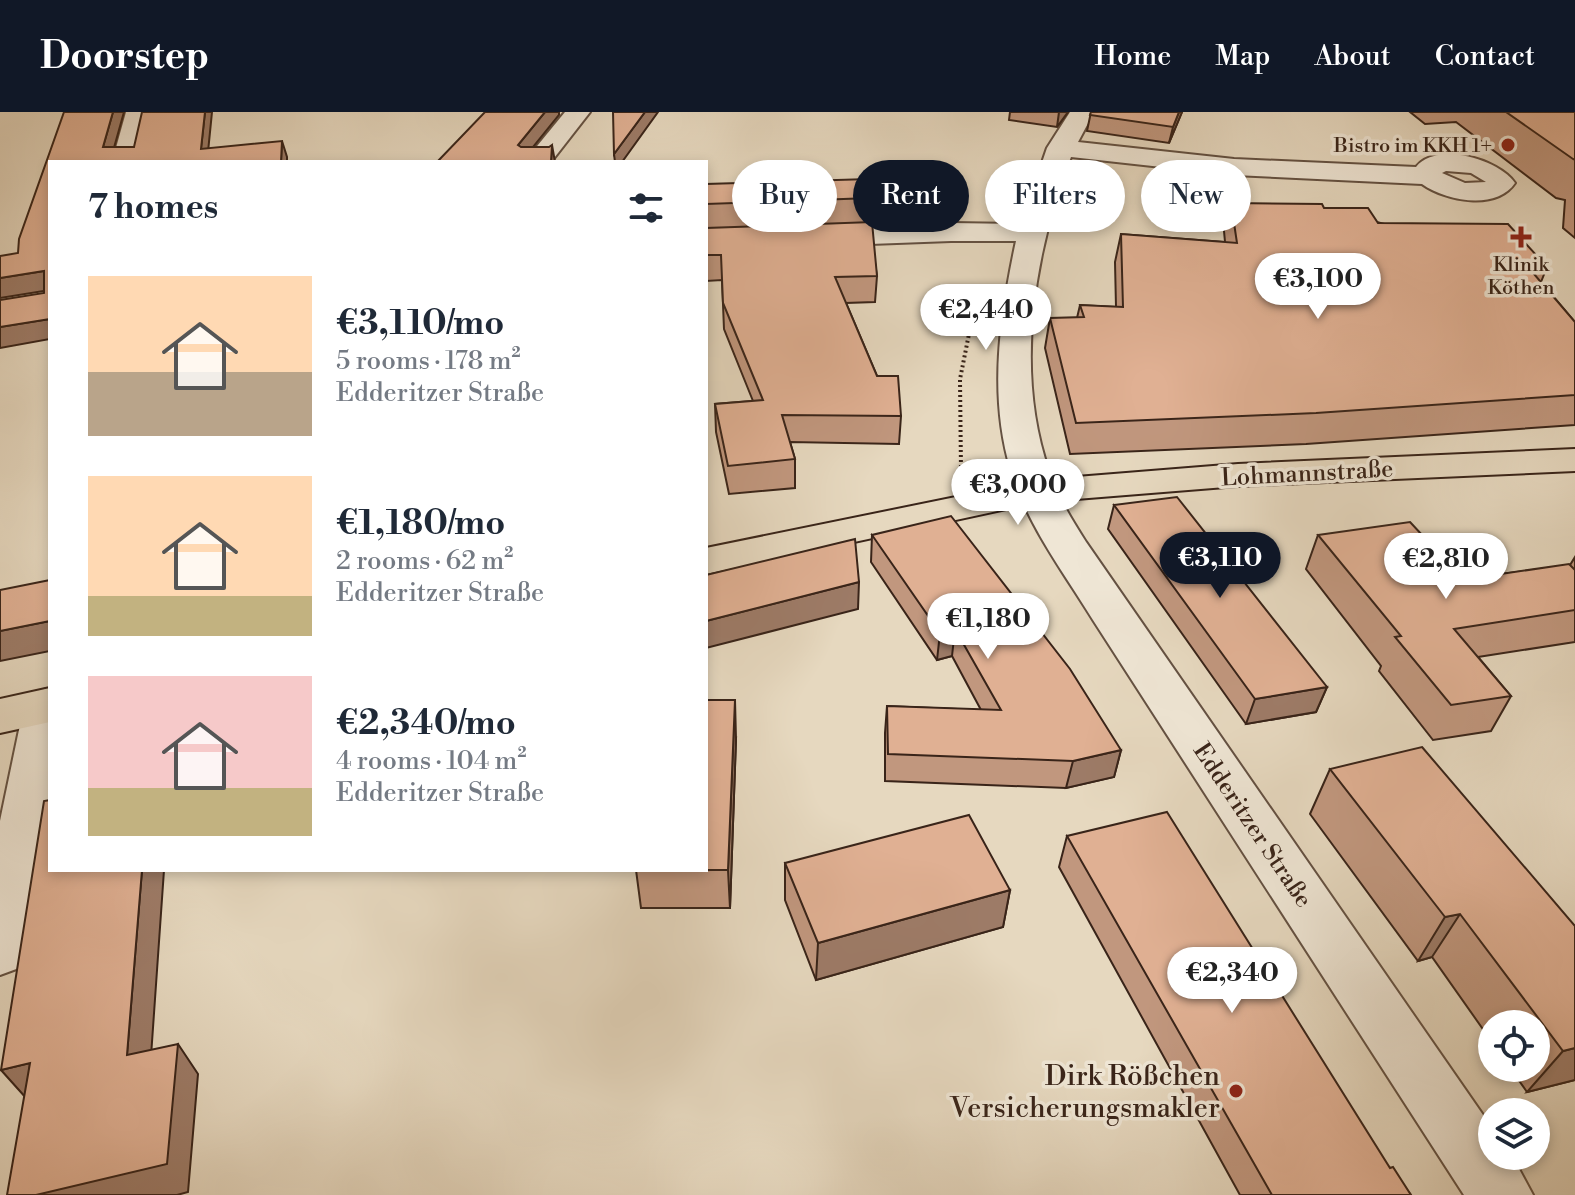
<!DOCTYPE html>
<html lang="en">
<head>
<meta charset="utf-8">
<style>
  :root { --surface:#fff; --page:#f2f2f3; --text:#1f2937; --muted:#747a83; --accent:#111827 }
  body { margin:0; font-family:"Libre Bodoni",serif; background:var(--page); color:var(--text); height:100vh; display:flex; flex-direction:column; font-size:30px; white-space:nowrap }
  * { box-sizing:border-box; margin:0 }
  p { font-size:26px; color:var(--muted) }
  .icon { flex:none; width:44px; height:44px; fill:none; stroke:currentColor; stroke-width:2; stroke-linecap:round; stroke-linejoin:round }
  .map { position:relative; flex:1; overflow:hidden }
  .side { position:absolute; left:48px; top:48px; width:660px; height:712px; display:flex; flex-direction:column; background:var(--surface); border-radius:0px; box-shadow:0 4px 12px #0003 }
  .side>* { flex:none }
  .top-card { position:absolute; left:732px; top:48px; width:722px; height:72px; display:flex; gap:16px }
  .controls { position:absolute; left:1478px; top:898px; display:grid; gap:16px }
  .controls a { display:grid; place-items:center; width:72px; height:72px; border-radius:50%; background:var(--surface); box-shadow:0 4px 12px #0003; font-size:40px }
  .price { position:absolute; translate:-50% -68px; padding:0 18px; border-radius:28px; background:#fff; color:#222; font-size:26px; line-height:52px; filter:drop-shadow(0 2px 4px #0008) }
  .price::after { content:''; position:absolute; left:50%; top:48px; width:24px; height:18px; margin-left:-12px; background:inherit; clip-path:polygon(0 0,100% 0,50% 100%) }
  .price.selected { background:var(--accent); color:#fff }
  ul { padding:0; list-style:none }
  li { display:flex; align-items:center; gap:24px; height:200px; padding:0 40px }
  li span { display:grid; place-items:center; flex:none; width:224px; height:160px; border-radius:0px; color:#555 }
  li>.icon { margin-inline-start:auto }
  span .icon { width:96px; height:96px; fill:#fffc; stroke-width:1 }
  li b { font-size:34px }
  h2 { display:flex; justify-content:space-between; align-items:center; height:96px; padding:0 40px; font-size:34px }
  .chip { padding:0 28px; border-radius:36px; background:var(--surface); box-shadow:0 4px 12px #0003; font-size:28px; line-height:72px }
  .chip.selected { background:var(--accent); color:#fff }
  header { display:flex; align-items:center; gap:48px; box-sizing:border-box; height:112px; padding:0 40px; background:var(--accent); color:#fff }
  header strong { font-size:38px }
  nav { display:flex; gap:44px; margin-inline-start:auto; font-size:28px }
  .map>svg:first-child { display:block }
  .lines { fill:none; stroke-linecap:round; stroke-linejoin:round }
  .minor-casing { stroke:#645142; stroke-width:4 }
  .major-casing { stroke:#392419; stroke-width:4 }
  .path-far1 { stroke:#392419; stroke-width:3; stroke-dasharray:1 3; stroke-linecap:butt }
  .path { stroke:#392419; stroke-width:4; stroke-dasharray:2 3; stroke-linecap:butt }
  .minor { fill:#efe6d5; fill-rule:evenodd }
  .major { fill:#e6d8bf; fill-rule:evenodd }
  .wall { fill:#c1977e; stroke:#392419; stroke-width:2 }
  .shaded-wall { fill:#9d7b67; stroke:#392419; stroke-width:2 }
  .building { fill:#e0b093; stroke:#392419; stroke-width:2 }
  .poi-dot { fill:#8f2418; stroke:#efe6d5; stroke-width:3 }
  .labels { text-anchor:middle; stroke-width:7; stroke-linejoin:round; paint-order:stroke }
  .far-poi-label { font-size:20px; fill:#392419; stroke:#efe6d5; text-anchor:end }
  .street-label { font-size:24px; fill:#392419; stroke:#efe6d5 }
  .near-poi-label { font-size:28px; fill:#392419; stroke:#efe6d5; text-anchor:end }
</style>
</head>
<body>
<header>
<strong>Doorstep</strong>
<nav><a>Home</a><a>Map</a><a>About</a><a>Contact</a></nav>
</header>
<div class="map">
<svg width="1575" height="1083" viewBox="0 0 1575 1083">
  <rect width="100%" height="100%" fill="#e6d8bf"/>
  <filter id="stains"><feTurbulence type="fractalNoise" baseFrequency=".0025" numOctaves="4"/><feColorMatrix values="0 0 0 0 .2 0 0 0 0 .09 0 0 0 0 .02 0 0 0 .5 -.17"/></filter>
  <radialGradient id="worn" r=".72"><stop offset=".6" stop-color="#630" stop-opacity="0"/><stop offset="1" stop-color="#630" stop-opacity=".3"/></radialGradient>
  <g class="lines">
    <defs>
      <g id="minor">
        <polygon points="126,0 150,0 138,50 112,50"/>
        <polygon points="565,0 590,0 551,50 524,50"/>
        <path d="M1070 0H1094L1078 30 1234 47 1416 55C1436 29 1499 47 1515 71 1496 99 1446 89 1422 72L1234 63 1071 45C1034 141 1014 259 1049 359 1057 384 1072 408 1086 430L1492 1016V1044H1512L1533 1083H1464L1093 508C1064 461 1027 412 1011 359 988 284 1000 204 1016 129H951L706 138V120L951 111 1021 112 1047 36ZM1446 59 1471 61 1486 70 1465 71 1442 61Z"/>
        <polygon points="47,577 50,578 50,709 27,839 19,856 0,863 0,709 24,594 31,582"/>
      </g>
      <g id="major">
        <polygon points="1575,337 1575,359 1238,374 1039,390 706,462 706,436 1039,368 1238,352"/>
        <polygon points="50,576 50,610 0,621 0,587"/>
      </g>
    </defs>
    <!-- minor casing -->
    <use href="#minor" class="minor-casing"/>
    <!-- major casing -->
    <use href="#major" class="major-casing"/>
    <!-- path-far1 -->
    <polyline class="path-far1" points="976,184 978,176"/>
    <!-- path -->
    <polyline class="path" points="961,360 960,267 977,182"/>
    <!-- minor -->
    <use href="#minor" class="minor"/>
    <!-- major -->
    <use href="#major" class="major"/>
  </g>
  <!-- wall -->
  <g class="wall">
    <polygon points="1010,0 1068,0 1057,15 1009,8"/>
    <polygon points="1091,0 1182,0 1169,31 1087,19"/>
    <polygon points="1410,0 1575,0 1575,126 1563,116 1565,88 1556,86 1456,10 1425,12"/>
    <polygon points="706,72 870,86 869,110 877,164 875,190 846,191 877,264 901,304 899,332 790,330 795,347 795,376 729,382 716,320 715,292 753,289 724,217 722,168 706,169"/>
    <polygon points="1231,91 1324,96 1547,155 1541,170 1575,210 1575,313 1306,332 1070,342 1045,236 1050,206 1077,206 1080,193 1116,195 1115,150 1121,122 1225,130 1224,119"/>
    <polygon points="1114,393 1327,575 1316,600 1246,612 1108,417"/>
    <polygon points="872,423 1121,638 1114,665 1066,676 885,669 885,621 887,594 981,598 952,544 937,548 871,450"/>
    <polygon points="1318,423 1449,452 1501,462 1570,453 1575,445 1575,530 1478,545 1511,584 1491,619 1433,628 1379,559 1381,554 1306,457"/>
    <polygon points="736,627 730,796 641,796 636,758"/>
    <polygon points="1330,657 1575,814 1575,968 1527,980 1510,956 1536,956 1536,912 1492,912 1492,930 1432,845 1418,849 1310,702"/>
    <polygon points="1067,724 1390,1056 1411,1083 1240,1083 1059,755"/>
    <polygon points="785,751 1010,778 1003,815 816,868 785,788"/>
  </g>
  <!-- shaded-wall -->
  <g class="shaded-wall">
    <polygon points="113,0 124,0 110,50 103,35"/>
    <polygon points="205,0 212,0 207,50 201,37"/>
    <polygon points="545,0 559,0 559,3 521,50 518,33"/>
    <polygon points="645,0 658,0 622,50 615,50 614,42"/>
    <polygon points="1059,0 1068,0 1057,15"/>
    <polygon points="1179,0 1182,0 1169,31 1173,15"/>
    <polygon points="282,29 287,45 287,50 281,50"/>
    <polygon points="552,33 555,50 551,50"/>
    <polygon points="44,159 50,178 0,186 0,166"/>
    <polygon points="50,207 50,227 0,236 0,215"/>
    <polygon points="859,470 858,497 706,536 706,509"/>
    <polygon points="50,509 50,539 0,549 0,519"/>
    <polygon points="955,517 952,544 937,548 940,521"/>
    <polygon points="1327,575 1316,600 1246,612 1255,587"/>
    <polygon points="735,588 736,627 730,796 728,758"/>
    <polygon points="1121,638 1114,665 1066,676 1073,649"/>
    <polygon points="142,758 164,758 149,973 127,943"/>
    <polygon points="1010,778 1003,815 816,868 818,831"/>
    <polygon points="1460,802 1432,845 1418,849 1445,805"/>
    <polygon points="178,932 198,962 188,1080 177,1083 36,1083"/>
    <polygon points="1575,936 1575,968 1527,980 1563,939"/>
    <polygon points="30,951 27,987 1,958"/>
  </g>
  <!-- building -->
  <g class="building">
    <polygon points="64,0 113,0 103,35 134,35 142,0 205,0 201,37 282,29 281,50 50,50 50,207 0,215 0,188 44,181 44,159 0,166 0,144 18,141 19,127"/>
    <polygon points="485,0 545,0 518,33 521,35 549,35 552,33 551,50 437,50"/>
    <polygon points="613,0 645,0 614,42"/>
    <polygon points="1091,0 1179,0 1173,15 1090,3"/>
    <polygon points="1506,0 1575,0 1575,48 1573,47"/>
    <polygon points="869,67 870,86 706,92 706,72"/>
    <polygon points="1231,91 1322,92 1324,96 1368,96 1378,111 1508,112 1547,155 1528,155 1575,210 1575,283 1316,301 1076,311 1050,206 1084,205 1080,193 1123,195 1121,122 1237,131"/>
    <polygon points="872,110 877,164 835,165 877,264 898,264 901,304 782,303 795,347 728,354 715,292 763,288 723,191 721,143 706,143 706,116"/>
    <polygon points="1177,385 1327,575 1255,587 1114,393"/>
    <polygon points="951,404 1070,557 1121,638 1073,649 888,642 887,594 1001,598 955,517 940,521 872,423"/>
    <polygon points="1410,410 1449,452 1487,447 1501,462 1569,452 1575,458 1575,498 1454,517 1511,584 1451,593 1395,525 1401,524 1318,423"/>
    <polygon points="855,427 859,470 706,509 706,463"/>
    <polygon points="50,468 50,509 0,519 0,478"/>
    <polygon points="706,588 735,588 728,758 636,758 706,758"/>
    <polygon points="1422,635 1575,814 1575,936 1563,939 1460,802 1445,805 1330,657"/>
    <polygon points="50,688 50,758 142,758 127,943 178,932 167,1052 36,1083 7,1083 30,951 1,958 44,689"/>
    <polygon points="1167,700 1390,1056 1393,1055 1411,1083 1272,1083 1067,724"/>
    <polygon points="969,703 1010,778 818,831 785,751"/>
  </g>
  <!-- markers -->
  <g class="poi-dot">
    <circle cx="1508" cy="33" r="8"/>
    <path d="M1517 113h8v8h8v8h-8v8h-8v-8h-8v-8h8z"/>
    <circle cx="1236" cy="979" r="8"/>
  </g>
  <g class="labels">
    <!-- far-poi labels -->
    <g class="far-poi-label">
      <text x="1492" y="40">Bistro im KKH 1+</text>
      <text x="1521" y="159" text-anchor="middle">Klinik<tspan x="1521" dy="23">Köthen</tspan></text>
    </g>
    <!-- street labels -->
    <g class="street-label">
      <text transform="translate(1307 361) rotate(-3)" y="8">Lohmannstraße</text>
      <text transform="translate(1253 713) rotate(56)" y="8">Edderitzer Straße</text>
    </g>
    <!-- near-poi labels -->
    <g class="near-poi-label">
      <text x="1220" y="973">Dirk Rößchen<tspan x="1220" dy="32">Versicherungsmakler</tspan></text>
    </g>
  </g>
  <rect width="100%" height="100%" filter="url(#stains)"/>
  <rect width="100%" height="100%" fill="url(#worn)"/>
</svg>
<div class="controls">
<a><svg class="icon" aria-label="locate" viewBox="0 0 24 24"><circle cx="12" cy="12" r="6"/><path d="M12 2v4M12 18v4M2 12h4M18 12h4"/></svg></a>
<a><svg class="icon" aria-label="layers" viewBox="0 0 24 24"><path d="M12 4l9 5-9 5-9-5zM3 14l9 5 9-5"/></svg></a>
</div>
<b class="price" style="left:1318px;top:209px">€3,100</b>
<b class="price" style="left:986px;top:240px">€2,440</b>
<b class="price" style="left:1018px;top:415px">€3,000</b>
<b class="price selected" style="left:1220px;top:488px">€3,110</b>
<b class="price" style="left:1446px;top:489px">€2,810</b>
<b class="price" style="left:988px;top:549px">€1,180</b>
<b class="price" style="left:1232px;top:903px">€2,340</b>
<div class="top-card">
<a class="chip">Buy</a>
<a class="chip selected">Rent</a>
<a class="chip">Filters</a>
<a class="chip">New</a>
</div>
<section class="side">
<h2>7 homes<svg class="icon" aria-label="filters" viewBox="0 0 24 24"><path d="M4 7h16M4 17h16"/><circle cx="9" cy="7" r="2"/><circle cx="15" cy="17" r="2"/></svg></h2>
<ul>
<li><span style="background:linear-gradient(#ffd9b3 60%,#b9a48a 0)"><svg class="icon" aria-label="home" viewBox="0 0 24 24"><path d="M3 11l9-7 9 7M6 9v11h12V9"/></svg></span><div><b>€3,110/mo</b><p>5 rooms · 178 m²</p><p>Edderitzer Straße</p></div></li>
<li><span style="background:linear-gradient(#ffd9b3 75%,#c2b280 0)"><svg class="icon" aria-label="home" viewBox="0 0 24 24"><path d="M3 11l9-7 9 7M6 9v11h12V9"/></svg></span><div><b>€1,180/mo</b><p>2 rooms · 62 m²</p><p>Edderitzer Straße</p></div></li>
<li><span style="background:linear-gradient(#f6c9c9 70%,#c2b280 0)"><svg class="icon" aria-label="home" viewBox="0 0 24 24"><path d="M3 11l9-7 9 7M6 9v11h12V9"/></svg></span><div><b>€2,340/mo</b><p>4 rooms · 104 m²</p><p>Edderitzer Straße</p></div></li>
</ul>
</section>
</div>
</body>
</html>
